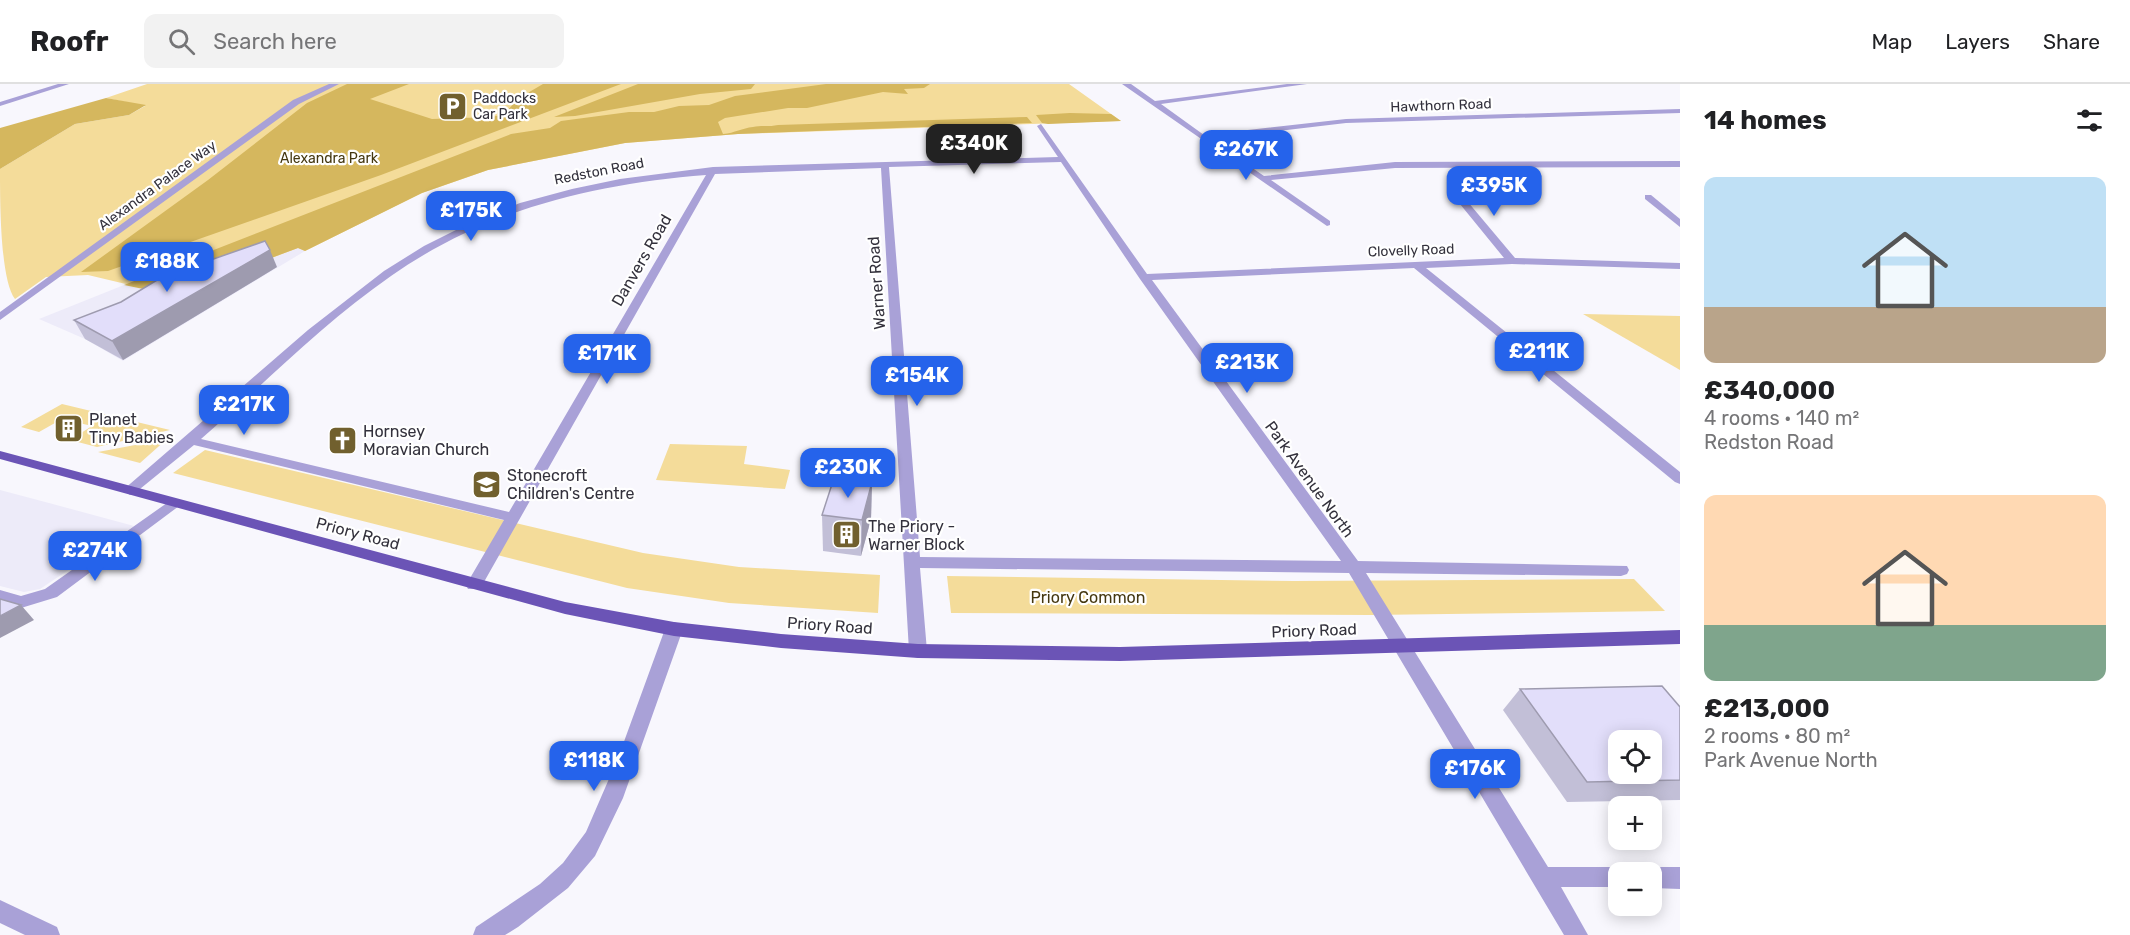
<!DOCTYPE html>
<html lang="en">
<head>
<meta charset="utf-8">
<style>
  :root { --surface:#fff; --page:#f2f2f2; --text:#202124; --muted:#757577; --line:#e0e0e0; --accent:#2563eb }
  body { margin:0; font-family:Rubik,sans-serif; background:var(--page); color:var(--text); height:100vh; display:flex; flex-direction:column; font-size:22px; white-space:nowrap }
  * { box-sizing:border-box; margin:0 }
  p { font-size:20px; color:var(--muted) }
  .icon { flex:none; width:33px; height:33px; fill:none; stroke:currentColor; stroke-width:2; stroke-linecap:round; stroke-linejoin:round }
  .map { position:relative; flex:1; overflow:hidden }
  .drawer { display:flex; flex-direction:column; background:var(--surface); width:450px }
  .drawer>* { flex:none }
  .tools { position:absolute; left:1608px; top:646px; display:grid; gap:12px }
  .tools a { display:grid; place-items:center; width:54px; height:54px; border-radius:12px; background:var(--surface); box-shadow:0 3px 15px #0003; font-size:30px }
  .price { position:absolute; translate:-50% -51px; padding:0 14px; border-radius:12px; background:var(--accent); color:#fff; font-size:20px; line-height:39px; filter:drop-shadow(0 2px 3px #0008) }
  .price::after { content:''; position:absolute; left:50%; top:36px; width:18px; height:14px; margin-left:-9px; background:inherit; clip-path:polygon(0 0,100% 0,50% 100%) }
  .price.active { background:#222; color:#fff }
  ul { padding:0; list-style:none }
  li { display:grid; align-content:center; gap:12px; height:318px; padding:0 24px }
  li span { display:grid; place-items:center; height:186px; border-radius:12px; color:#555 }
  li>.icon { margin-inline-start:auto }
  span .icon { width:108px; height:108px; fill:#fffc; stroke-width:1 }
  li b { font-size:26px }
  h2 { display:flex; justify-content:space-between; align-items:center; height:72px; padding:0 24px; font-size:26px }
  header { display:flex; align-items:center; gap:36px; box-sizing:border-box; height:84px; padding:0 30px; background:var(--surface); border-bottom:2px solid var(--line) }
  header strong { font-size:28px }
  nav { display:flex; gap:33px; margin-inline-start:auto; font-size:21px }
  .search { width:420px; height:54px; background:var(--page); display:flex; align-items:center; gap:15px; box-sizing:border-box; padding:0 21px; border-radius:12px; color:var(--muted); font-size:22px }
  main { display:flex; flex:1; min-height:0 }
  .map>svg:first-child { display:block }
  .built { fill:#edebf9 }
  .green { fill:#f4dc9a }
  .forest { fill:#d5b75e }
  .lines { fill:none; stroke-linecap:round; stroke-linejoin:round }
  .minor { fill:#a9a1d7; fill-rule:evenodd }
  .major { fill:#6b54b6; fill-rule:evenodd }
  .wall { fill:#c2bfd7 }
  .shaded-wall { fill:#9e9baf }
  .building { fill:#e2defa; stroke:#9e9baf; stroke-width:1.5; fill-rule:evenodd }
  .labels { text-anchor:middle; stroke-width:4.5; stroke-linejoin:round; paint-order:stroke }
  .far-poi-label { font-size:14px; fill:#33313c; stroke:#fff; text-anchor:start }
  .far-street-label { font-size:14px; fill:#33313c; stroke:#fff }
  .far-park-label { font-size:14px; fill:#443710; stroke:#fff }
  .street-label { font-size:16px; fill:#33313c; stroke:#fff }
  .poi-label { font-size:16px; fill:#33313c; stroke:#fff; text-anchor:start }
  .park-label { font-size:16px; fill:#443710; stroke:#fff }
</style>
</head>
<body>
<header>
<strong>Roofr</strong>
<div class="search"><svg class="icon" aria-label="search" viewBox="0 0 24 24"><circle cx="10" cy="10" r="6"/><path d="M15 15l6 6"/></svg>Search here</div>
<nav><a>Map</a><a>Layers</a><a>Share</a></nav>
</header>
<main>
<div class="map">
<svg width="1680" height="851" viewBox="0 0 1680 851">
  <rect width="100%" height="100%" fill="#f8f7fd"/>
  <!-- built -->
  <g class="built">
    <polygon points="298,163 305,167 123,277 85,255 39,235 124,201 172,211"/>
    <polygon points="0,406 49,419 134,442 40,505 24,508 0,502"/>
  </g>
  <!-- green -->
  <g class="green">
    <path d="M147 0H1069L1121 37 738 50 625 59 488 86 422 109 305 167 298 164 172 211 88 191 46 193 15 215C0 196 0 115 0 85L75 40 129 31 145 22 106 14Z"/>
    <polygon points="1583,230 1680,232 1680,286"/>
    <polygon points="62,320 170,346 97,363 70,356 92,342 62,335 39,348 21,343"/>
    <polygon points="167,355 140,379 98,368"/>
    <polygon points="670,360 747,362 744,380 790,386 785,405 656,396"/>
    <polygon points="205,366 643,469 739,483 880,491 878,529 729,519 627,504 173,389"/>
    <polygon points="947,492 1294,497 1634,495 1665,527 1370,531 951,529"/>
  </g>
  <!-- forest -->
  <g class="forest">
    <polygon points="347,0 409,0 370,15 432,35 492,33 504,30 519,14 543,0 621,0 381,91 108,187 81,188 208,96 307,19"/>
    <polygon points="638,0 755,0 751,5 700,10 575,32 554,33"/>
    <path d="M826 0H930L924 4 904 5 908 10 883 8 807 24H788L725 34 718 38 723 50C735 49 742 44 753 43 761 41 769 43 778 41L1027 33 1032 39 738 50 625 59 488 86 422 109 305 167 298 164 172 211 124 201 511 50 550 44 561 37 629 28H654L679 22 709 21 735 12Z"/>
    <polygon points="106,14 146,21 129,31 75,40 0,85 0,44"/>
    <polygon points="1070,29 1111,30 1121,37 1048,40 1042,39 1036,31"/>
  </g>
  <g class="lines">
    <!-- minor -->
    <g class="minor">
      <polygon points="58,0 69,0 0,22 0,18"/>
      <polygon points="329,0 339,0 299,20 0,236 0,228 293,16"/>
      <polygon points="1122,0 1131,0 1155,17 1287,0 1307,0 1161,20 1204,51 1346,35 1680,25 1680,29 1346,39 1210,55 1264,92 1395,78 1680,77 1680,83 1395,84 1271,96 1330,137 1330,141 1327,142"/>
      <path d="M1041 40 1147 190 1504 174 1451 109V105H1457L1515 174 1680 179V185L1512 180 1426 184 1680 388V400L1675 398 1414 184 1152 196 1358 477 1627 482 1629 486 1627 490 1621 492 1366 489 1548 783H1618L1626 786 1627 789H1618V803H1561L1588 851H1564L1349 489 920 484 927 567 924 572 918 574 912 572 909 567 881 84 715 90 480 505H468L466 501 504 436 194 361 135 409 130 411 123 406 308 246 384 187 424 162 472 138 520 119 572 105 620 95 713 83 1058 73 1037 42ZM1061 78 1140 195 1341 477 920 473 889 83ZM706 91 509 428 201 355C264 300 322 240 391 192 485 126 593 100 706 91Z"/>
      <polygon points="1645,111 1651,111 1680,135 1680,143 1645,115"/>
      <polygon points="174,414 181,419 179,422 57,513 21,524 0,518 0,506 21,512 45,505"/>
      <polygon points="674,538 680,540 683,545 623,714 595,772 568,804 518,843 505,851 473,851 476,843 540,800 563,779 586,748 618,674 665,545 668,540"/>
      <polygon points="1652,783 1680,783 1680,805 1652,804 1652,789 1643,789"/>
      <polygon points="0,816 57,843 60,851 25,851 0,839"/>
    </g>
    <!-- major -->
    <polygon class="major" points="0,367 565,518 674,538 781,550 918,560 1120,563 1680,546 1680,560 1120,577 918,574 781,564 674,552 565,530 0,375"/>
  </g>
  <!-- wall -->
  <g class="wall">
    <polygon points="277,183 123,276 85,255 74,236"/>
    <polygon points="872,398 871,435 861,472 823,467 822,431"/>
    <polygon points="1520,605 1680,623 1680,716 1567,718 1503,626"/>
  </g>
  <!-- shaded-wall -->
  <g class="shaded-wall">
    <polygon points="270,166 277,183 123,276 112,257"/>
    <polygon points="872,398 871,435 861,472 862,436"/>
    <polygon points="21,521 34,536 0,554 0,532"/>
  </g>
  <!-- building -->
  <g class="building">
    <polygon points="265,157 270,166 112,257 74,236 121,218 162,193"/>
    <polygon points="834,394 872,398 862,436 822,431"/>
    <polygon points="0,515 21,521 0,532"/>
    <path d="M1662 602 1680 623V696L1587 698 1520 605ZM1618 657H1652V690H1618Z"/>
  </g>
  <!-- icons -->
  <defs>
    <symbol id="parking-square" viewBox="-11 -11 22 22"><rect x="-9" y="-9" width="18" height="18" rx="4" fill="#71602e" stroke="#fff"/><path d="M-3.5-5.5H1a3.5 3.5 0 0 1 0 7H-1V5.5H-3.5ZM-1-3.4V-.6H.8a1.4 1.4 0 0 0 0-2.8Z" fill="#fff"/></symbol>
    <symbol id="building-square" viewBox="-11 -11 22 22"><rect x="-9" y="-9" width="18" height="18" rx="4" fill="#71602e" stroke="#fff"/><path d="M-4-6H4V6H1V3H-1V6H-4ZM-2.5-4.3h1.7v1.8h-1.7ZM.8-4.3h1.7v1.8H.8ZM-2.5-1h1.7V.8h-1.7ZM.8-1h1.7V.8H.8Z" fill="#fff"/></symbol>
    <symbol id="church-square" viewBox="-11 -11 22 22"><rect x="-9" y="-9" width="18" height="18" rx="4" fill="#71602e" stroke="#fff"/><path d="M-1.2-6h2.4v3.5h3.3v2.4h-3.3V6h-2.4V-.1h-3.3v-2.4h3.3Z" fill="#fff"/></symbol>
    <symbol id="school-square" viewBox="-11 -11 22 22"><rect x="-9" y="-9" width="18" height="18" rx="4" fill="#71602e" stroke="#fff"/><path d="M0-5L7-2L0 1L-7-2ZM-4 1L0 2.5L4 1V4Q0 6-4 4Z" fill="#fff"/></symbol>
  </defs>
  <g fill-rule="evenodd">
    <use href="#parking-square" x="436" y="6" width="33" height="33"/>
    <use href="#building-square" x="52" y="328" width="33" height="33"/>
    <use href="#church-square" x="326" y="340" width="33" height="33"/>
    <use href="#school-square" x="470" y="384" width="33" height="33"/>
    <use href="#building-square" x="830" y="434" width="33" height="33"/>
  </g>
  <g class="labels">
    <!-- far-poi labels -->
    <g class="far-poi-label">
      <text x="473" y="19">Paddocks<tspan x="473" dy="16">Car Park</tspan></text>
    </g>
    <!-- far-street labels -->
    <g class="far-street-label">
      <text transform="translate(1441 21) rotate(-2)" y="5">Hawthorn Road</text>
      <text transform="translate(599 87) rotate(-11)" y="5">Redston Road</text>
      <text transform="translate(157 101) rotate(-36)" y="5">Alexandra Palace Way</text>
      <text transform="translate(1411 166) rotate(-2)" y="5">Clovelly Road</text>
    </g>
    <!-- far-park labels -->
    <g class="far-park-label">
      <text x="329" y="79">Alexandra Park</text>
    </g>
    <!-- street labels -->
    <g class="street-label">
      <text transform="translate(641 176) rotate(-60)" y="6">Danvers Road</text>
      <text transform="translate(876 199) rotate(-94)" y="6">Warner Road</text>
      <text transform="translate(1310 395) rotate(54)" y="6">Park Avenue North</text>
      <text transform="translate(358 449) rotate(15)" y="6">Priory Road</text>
      <text transform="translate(830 541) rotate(4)" y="6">Priory Road</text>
      <text transform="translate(1314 546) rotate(-2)" y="6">Priory Road</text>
    </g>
    <!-- poi labels -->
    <g class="poi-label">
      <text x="89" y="341">Planet<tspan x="89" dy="18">Tiny Babies</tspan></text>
      <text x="363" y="353">Hornsey<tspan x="363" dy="18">Moravian Church</tspan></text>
      <text x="507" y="397">Stonecroft<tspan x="507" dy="18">Children's Centre</tspan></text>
      <text x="868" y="448">The Priory -<tspan x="868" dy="18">Warner Block</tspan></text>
    </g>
    <!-- park labels -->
    <g class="park-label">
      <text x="1088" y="519">Priory Common</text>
    </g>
  </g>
</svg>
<div class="tools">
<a><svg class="icon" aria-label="locate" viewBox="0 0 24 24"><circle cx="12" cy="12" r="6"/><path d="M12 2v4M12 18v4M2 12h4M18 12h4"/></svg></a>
<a>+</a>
<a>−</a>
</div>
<b class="price active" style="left:974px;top:91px">£340K</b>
<b class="price" style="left:1246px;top:97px">£267K</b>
<b class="price" style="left:1494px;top:133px">£395K</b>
<b class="price" style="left:471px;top:158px">£175K</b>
<b class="price" style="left:167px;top:209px">£188K</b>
<b class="price" style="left:1539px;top:299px">£211K</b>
<b class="price" style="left:607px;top:301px">£171K</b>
<b class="price" style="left:1247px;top:310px">£213K</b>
<b class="price" style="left:917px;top:323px">£154K</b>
<b class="price" style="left:244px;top:352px">£217K</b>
<b class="price" style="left:848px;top:415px">£230K</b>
<b class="price" style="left:95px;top:498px">£274K</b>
<b class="price" style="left:594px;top:708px">£118K</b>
<b class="price" style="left:1475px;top:716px">£176K</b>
</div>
<section class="drawer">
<h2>14 homes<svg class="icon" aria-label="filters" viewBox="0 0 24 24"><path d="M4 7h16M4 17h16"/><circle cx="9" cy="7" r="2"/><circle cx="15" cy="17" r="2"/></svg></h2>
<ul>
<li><span style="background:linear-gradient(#bfe0f5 70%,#b9a48a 0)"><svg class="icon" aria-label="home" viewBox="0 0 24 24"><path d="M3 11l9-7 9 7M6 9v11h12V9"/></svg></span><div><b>£340,000</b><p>4 rooms · 140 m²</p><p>Redston Road</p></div></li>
<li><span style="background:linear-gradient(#ffd9b3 70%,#7fa58c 0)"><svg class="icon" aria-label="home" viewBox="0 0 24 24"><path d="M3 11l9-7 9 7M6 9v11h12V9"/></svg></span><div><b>£213,000</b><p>2 rooms · 80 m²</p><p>Park Avenue North</p></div></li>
</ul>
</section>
</main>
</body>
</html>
